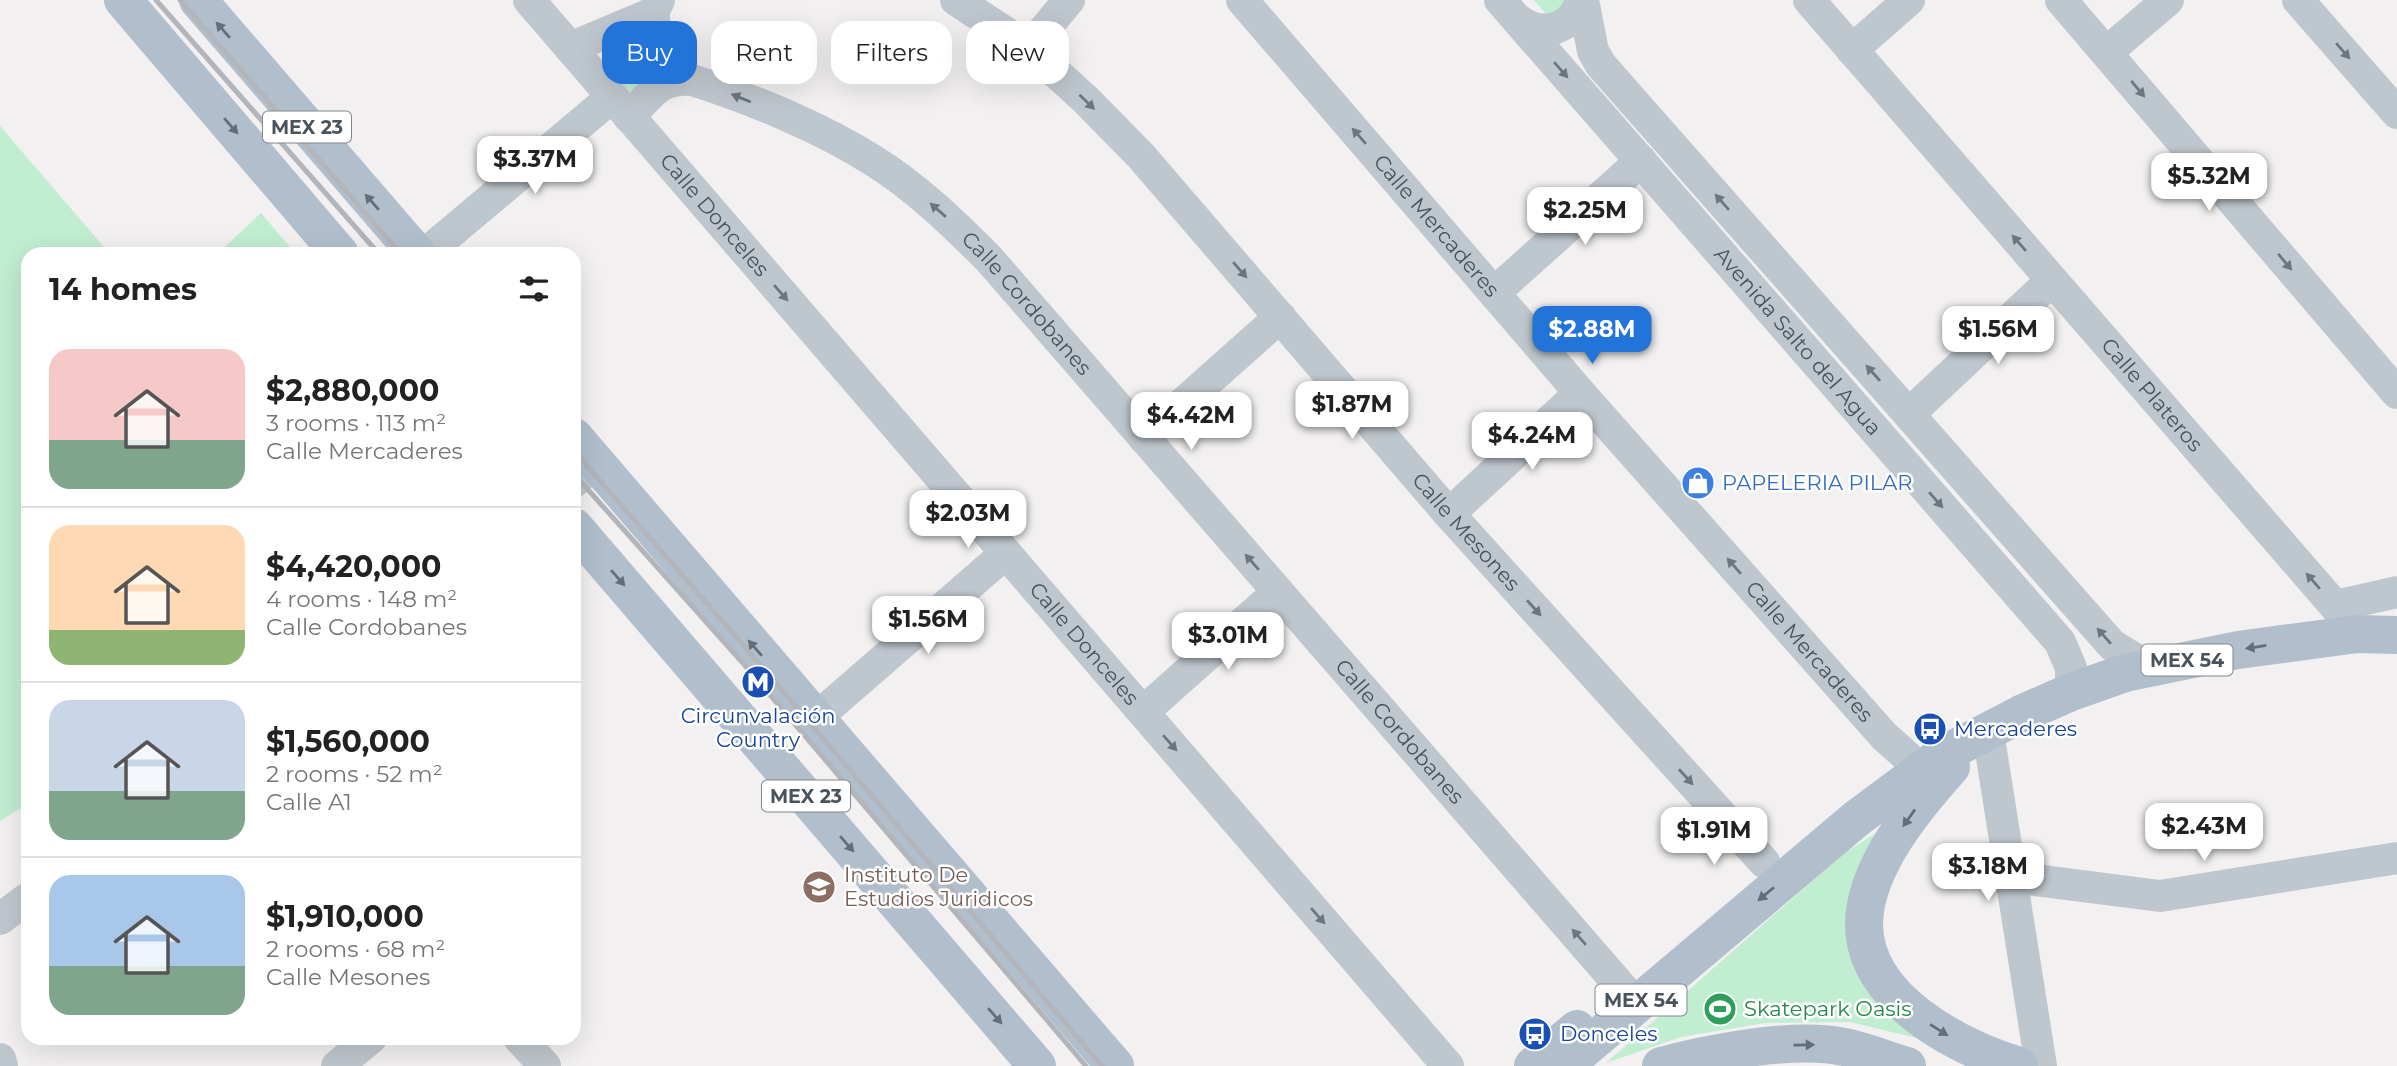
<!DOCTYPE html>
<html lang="en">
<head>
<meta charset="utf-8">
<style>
  :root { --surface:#fff; --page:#f2f2f2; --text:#222; --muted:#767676; --line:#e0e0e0; --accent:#2374d9 }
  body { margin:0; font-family:Montserrat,sans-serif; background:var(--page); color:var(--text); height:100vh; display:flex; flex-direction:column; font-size:26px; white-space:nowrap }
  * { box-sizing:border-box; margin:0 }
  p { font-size:23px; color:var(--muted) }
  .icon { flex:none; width:38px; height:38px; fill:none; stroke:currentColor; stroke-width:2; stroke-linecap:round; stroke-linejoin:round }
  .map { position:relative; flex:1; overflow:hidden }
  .details { position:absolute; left:21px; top:247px; width:560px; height:798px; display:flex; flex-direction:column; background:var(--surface); border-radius:21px; box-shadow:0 7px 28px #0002 }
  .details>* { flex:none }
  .hud { position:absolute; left:602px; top:21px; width:665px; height:63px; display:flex; gap:14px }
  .price { position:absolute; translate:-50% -60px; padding:0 16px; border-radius:14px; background:#fff; color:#222; font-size:23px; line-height:46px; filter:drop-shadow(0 2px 4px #0008) }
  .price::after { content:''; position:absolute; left:50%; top:42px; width:21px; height:16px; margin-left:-10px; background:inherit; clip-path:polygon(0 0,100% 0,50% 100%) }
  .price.selected { background:var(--accent); color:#fff }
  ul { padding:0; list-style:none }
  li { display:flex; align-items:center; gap:21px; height:175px; padding:0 28px }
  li+li { border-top:2px solid var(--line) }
  li span { display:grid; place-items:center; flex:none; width:196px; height:140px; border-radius:21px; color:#555 }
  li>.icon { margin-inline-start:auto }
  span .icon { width:84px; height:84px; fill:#fffc; stroke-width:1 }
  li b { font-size:30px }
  h2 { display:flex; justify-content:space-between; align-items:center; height:84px; padding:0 28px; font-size:30px }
  .chip { padding:0 24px; border-radius:21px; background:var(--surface); box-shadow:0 7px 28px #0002; font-size:24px; line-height:63px }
  .chip.selected { background:var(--accent); color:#fff }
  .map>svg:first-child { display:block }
  .green { fill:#c1edd1 }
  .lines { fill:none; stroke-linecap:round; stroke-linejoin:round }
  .minor { stroke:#bfc7ce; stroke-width:32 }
  .major { stroke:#b1bfcd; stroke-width:38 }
  .rail { stroke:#b2b5ba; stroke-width:5 }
  .oneway { fill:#636e78 }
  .oneway2 { fill:#6c767e }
  .labels { text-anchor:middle; stroke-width:5; stroke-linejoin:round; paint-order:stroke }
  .shield { fill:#fff; stroke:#80878d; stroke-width:2 }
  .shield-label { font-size:19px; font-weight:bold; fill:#49535c }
  .street-label { font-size:21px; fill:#49535c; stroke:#fff }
  .shop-label { font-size:21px; fill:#366cbe; stroke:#fff; text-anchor:start }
  .transit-label { font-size:21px; fill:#164399; stroke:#fff; text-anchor:start }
  .education-label { font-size:21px; fill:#785e54; stroke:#fff; text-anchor:start }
  .leisure-label { font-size:21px; fill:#27864d; stroke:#fff; text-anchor:start }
</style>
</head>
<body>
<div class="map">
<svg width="2397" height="1066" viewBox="0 0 2397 1066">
  <rect width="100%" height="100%" fill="#f2f0f0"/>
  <!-- green -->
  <g class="green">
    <polygon points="1534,0 1574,0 1549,18"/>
    <polygon points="623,43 644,44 657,70 633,95 604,65 606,51"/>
    <polygon points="0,126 110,254 28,254 28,804 0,821"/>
    <polygon points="261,213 296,254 217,254"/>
    <polygon points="1898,819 1853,926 1945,1045 1850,1022 1765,1023 1681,1037 1606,1063 1843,854"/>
  </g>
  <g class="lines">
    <!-- minor -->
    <g class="minor">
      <path id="s1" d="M529 0 1448 1066"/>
      <polyline points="659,0 653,13 664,82"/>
      <path id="s2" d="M956 0 1029 48 1086 100 1141 156 1449 514 1764 862"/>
      <path id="s3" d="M1242 0 1580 393 1884 736 1912 761"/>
      <path id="s4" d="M1500 0 2060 642 2071 668V692"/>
      <polyline points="1583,0 1593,51 1601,65 2112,645 2138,661 2163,666"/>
      <path id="s5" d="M1809 0 2335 606 2357 634"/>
      <polyline points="2061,0 2397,393"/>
      <polyline points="2298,0 2397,113"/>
      <path d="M1517 19C1541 38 1572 31 1581 0"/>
      <polyline points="570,48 653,13"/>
      <polyline points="1029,48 1069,0"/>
      <polyline points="1852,50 1909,0"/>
      <polyline points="2107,52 2168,0"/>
      <path id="s6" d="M629 117C651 95 659 77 692 80 750 98 822 128 874 161 917 188 953 223 989 259L1623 989"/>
      <polyline points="425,254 612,97"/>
      <polyline points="1494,293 1641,161"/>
      <polyline points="1909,414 2051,281"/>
      <polyline points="1144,438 1280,317"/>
      <polyline points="574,482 596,462"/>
      <polyline points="1449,514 1580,393"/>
      <polyline points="2335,606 2397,592"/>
      <polyline points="1143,712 1278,592"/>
      <polyline points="816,718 1006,553"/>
      <polyline points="1988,732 2041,1066"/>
      <polyline points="2011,877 2160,896 2397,858"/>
      <polyline points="0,919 28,898"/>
      <polyline points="519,1038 545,1066"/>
      <polyline points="0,1059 2,1066"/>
      <polyline points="337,1066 371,1038"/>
    </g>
    <!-- major -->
    <g class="major">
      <polyline points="123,0 340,254"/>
      <polyline points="198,0 417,254"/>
      <polyline points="574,437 1115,1066"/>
      <polyline points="574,527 1037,1066"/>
      <path d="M1951 767C1915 807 1865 867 1864 923 1863 999 1958 1047 2019 1066"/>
      <polyline points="1533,1066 1577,1029"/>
      <polyline points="1564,1066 1856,819 1942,755 2021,714 2071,692 2125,673 2238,650 2357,634 2397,635"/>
      <path d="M1661 1066C1709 1053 1796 1036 1844 1047 1865 1051 1886 1060 1907 1066"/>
    </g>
    <!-- rail -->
    <g class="rail">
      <polyline points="156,0 379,254"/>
      <polyline points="180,0 401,254"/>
      <polyline points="574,451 752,655 1102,1066"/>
      <polyline points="574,474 741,661 1086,1066"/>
    </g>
  </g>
  <!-- one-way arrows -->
  <defs><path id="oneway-solid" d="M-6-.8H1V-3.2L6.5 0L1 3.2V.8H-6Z" transform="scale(1.75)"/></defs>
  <g class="oneway">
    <use href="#oneway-solid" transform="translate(223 30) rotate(-131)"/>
    <use href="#oneway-solid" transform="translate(231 126) rotate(49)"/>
    <use href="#oneway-solid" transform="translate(372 202) rotate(-131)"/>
    <use href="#oneway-solid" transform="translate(618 578) rotate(49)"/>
    <use href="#oneway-solid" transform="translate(2256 647) rotate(171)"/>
    <use href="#oneway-solid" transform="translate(755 648) rotate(-131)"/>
    <use href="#oneway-solid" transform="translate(1909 818) rotate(125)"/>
    <use href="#oneway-solid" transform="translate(847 844) rotate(49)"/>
    <use href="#oneway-solid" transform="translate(1766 894) rotate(140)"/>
    <use href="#oneway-solid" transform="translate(995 1016) rotate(49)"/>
    <use href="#oneway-solid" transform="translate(1939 1030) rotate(32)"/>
    <use href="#oneway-solid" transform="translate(1804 1045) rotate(-1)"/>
  </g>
  <g class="oneway2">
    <use href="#oneway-solid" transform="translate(2343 51) rotate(49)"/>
    <use href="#oneway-solid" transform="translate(1561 70) rotate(49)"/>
    <use href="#oneway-solid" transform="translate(2138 89) rotate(50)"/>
    <use href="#oneway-solid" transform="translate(741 98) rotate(-158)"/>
    <use href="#oneway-solid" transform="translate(1087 102) rotate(44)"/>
    <use href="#oneway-solid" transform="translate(1359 136) rotate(-131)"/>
    <use href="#oneway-solid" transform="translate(1722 202) rotate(-131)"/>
    <use href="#oneway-solid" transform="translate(938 210) rotate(-139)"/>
    <use href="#oneway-solid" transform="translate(2019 243) rotate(-131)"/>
    <use href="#oneway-solid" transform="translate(2285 262) rotate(50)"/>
    <use href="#oneway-solid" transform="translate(1240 270) rotate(49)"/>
    <use href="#oneway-solid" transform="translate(781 293) rotate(49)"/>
    <use href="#oneway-solid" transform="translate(1873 373) rotate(-132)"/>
    <use href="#oneway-solid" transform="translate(1936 500) rotate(49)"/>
    <use href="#oneway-solid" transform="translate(1252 562) rotate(-131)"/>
    <use href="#oneway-solid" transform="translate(1734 566) rotate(-131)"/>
    <use href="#oneway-solid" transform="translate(2313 581) rotate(-131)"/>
    <use href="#oneway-solid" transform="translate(1534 608) rotate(48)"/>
    <use href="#oneway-solid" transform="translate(2104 636) rotate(-131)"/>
    <use href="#oneway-solid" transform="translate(1170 743) rotate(49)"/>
    <use href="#oneway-solid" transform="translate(1686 777) rotate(48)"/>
    <use href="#oneway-solid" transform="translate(1318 916) rotate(49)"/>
    <use href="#oneway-solid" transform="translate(1579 937) rotate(-131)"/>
  </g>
  <!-- icons -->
  <defs>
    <symbol id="shop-disc" viewBox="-11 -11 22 22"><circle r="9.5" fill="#3f7fe0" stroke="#fff"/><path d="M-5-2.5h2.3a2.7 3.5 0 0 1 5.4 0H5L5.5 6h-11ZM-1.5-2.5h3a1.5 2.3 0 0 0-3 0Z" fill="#fff"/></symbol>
    <symbol id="metro-disc" viewBox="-11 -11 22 22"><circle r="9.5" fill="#1a4fb4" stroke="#fff"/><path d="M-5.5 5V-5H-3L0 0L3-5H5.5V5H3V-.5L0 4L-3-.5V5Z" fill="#fff"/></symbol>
    <symbol id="bus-disc" viewBox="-11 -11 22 22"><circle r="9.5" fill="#1a4fb4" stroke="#fff"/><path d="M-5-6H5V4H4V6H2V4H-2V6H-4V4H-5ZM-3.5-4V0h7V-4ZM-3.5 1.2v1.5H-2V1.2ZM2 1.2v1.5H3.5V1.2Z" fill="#fff"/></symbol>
    <symbol id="university-disc" viewBox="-11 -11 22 22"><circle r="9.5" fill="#8d6e63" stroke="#fff"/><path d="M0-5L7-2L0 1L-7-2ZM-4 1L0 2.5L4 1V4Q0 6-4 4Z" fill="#fff"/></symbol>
    <symbol id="stadium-disc" viewBox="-11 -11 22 22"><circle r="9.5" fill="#2e9e5b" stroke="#fff"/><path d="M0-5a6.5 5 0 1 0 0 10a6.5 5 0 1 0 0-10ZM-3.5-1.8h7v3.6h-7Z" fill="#fff"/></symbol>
  </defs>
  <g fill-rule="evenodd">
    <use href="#shop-disc" x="1679" y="464" width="38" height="38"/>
    <use href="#metro-disc" x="739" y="663" width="38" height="38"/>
    <use href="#bus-disc" x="1911" y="710" width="38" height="38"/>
    <use href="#university-disc" x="800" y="868" width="38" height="38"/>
    <use href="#stadium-disc" x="1701" y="990" width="38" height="38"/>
    <use href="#bus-disc" x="1516" y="1015" width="38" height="38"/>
  </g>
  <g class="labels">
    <!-- shield labels -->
    <g class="shield">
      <rect x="263" y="111.5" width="88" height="31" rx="5"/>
      <rect x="2141.5" y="644.5" width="91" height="31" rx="5"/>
      <rect x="762" y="780.5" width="88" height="31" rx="5"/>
      <rect x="1595.5" y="984.5" width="91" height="31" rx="5"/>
    </g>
    <g class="shield-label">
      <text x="307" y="134">MEX 23</text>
      <text x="2187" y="667">MEX 54</text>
      <text x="806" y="803">MEX 23</text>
      <text x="1641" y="1007">MEX 54</text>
    </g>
    <!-- street labels -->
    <g class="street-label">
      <text dy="7" stroke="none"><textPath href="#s1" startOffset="284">Calle Donceles</textPath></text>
      <text dy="7" stroke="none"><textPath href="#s3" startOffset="298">Calle Mercaderes</textPath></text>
      <text dy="7" stroke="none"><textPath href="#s6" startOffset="486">Calle Cordobanes</textPath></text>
      <text dy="7" stroke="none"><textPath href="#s4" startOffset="453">Avenida Salto del Agua</textPath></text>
      <text dy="7" stroke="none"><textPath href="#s5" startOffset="523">Calle Plateros</textPath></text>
      <text dy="7" stroke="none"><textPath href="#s2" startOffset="740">Calle Mesones</textPath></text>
      <text dy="7" stroke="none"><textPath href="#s1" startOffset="850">Calle Donceles</textPath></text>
      <text dy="7" stroke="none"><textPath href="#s3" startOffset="864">Calle Mercaderes</textPath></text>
      <text dy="7" stroke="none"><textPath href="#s6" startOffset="1054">Calle Cordobanes</textPath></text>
    </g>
    <!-- shop labels -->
    <g class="shop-label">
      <text x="1722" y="490">PAPELERIA PILAR</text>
    </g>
    <!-- transit labels -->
    <g class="transit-label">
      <text x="758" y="723" text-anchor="middle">Circunvalación<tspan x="758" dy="24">Country</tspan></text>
      <text x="1954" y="736">Mercaderes</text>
      <text x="1560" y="1041">Donceles</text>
    </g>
    <!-- education labels -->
    <g class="education-label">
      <text x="844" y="882">Instituto De<tspan x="844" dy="24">Estudios Juridicos</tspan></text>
    </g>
    <!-- leisure labels -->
    <g class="leisure-label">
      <text x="1744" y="1016">Skatepark Oasis</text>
    </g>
  </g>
</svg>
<b class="price" style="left:535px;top:196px">$3.37M</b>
<b class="price" style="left:2209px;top:213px">$5.32M</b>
<b class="price" style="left:1585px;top:247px">$2.25M</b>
<b class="price selected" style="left:1592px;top:366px">$2.88M</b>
<b class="price" style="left:1998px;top:366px">$1.56M</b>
<b class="price" style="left:1352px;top:441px">$1.87M</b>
<b class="price" style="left:1191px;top:452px">$4.42M</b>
<b class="price" style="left:1532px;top:472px">$4.24M</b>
<b class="price" style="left:968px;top:550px">$2.03M</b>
<b class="price" style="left:928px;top:656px">$1.56M</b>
<b class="price" style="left:1228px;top:672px">$3.01M</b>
<b class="price" style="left:2204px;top:863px">$2.43M</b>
<b class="price" style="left:1714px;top:867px">$1.91M</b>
<b class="price" style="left:1988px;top:903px">$3.18M</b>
<div class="hud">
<a class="chip selected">Buy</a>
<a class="chip">Rent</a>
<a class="chip">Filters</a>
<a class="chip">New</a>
</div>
<section class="details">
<h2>14 homes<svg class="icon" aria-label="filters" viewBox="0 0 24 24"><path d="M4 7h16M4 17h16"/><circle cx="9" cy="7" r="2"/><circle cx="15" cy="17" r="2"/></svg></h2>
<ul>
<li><span style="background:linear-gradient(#f6c9c9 65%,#7fa58c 0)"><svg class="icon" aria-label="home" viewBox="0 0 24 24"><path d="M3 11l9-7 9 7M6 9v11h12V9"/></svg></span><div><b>$2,880,000</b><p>3 rooms · 113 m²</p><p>Calle Mercaderes</p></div></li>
<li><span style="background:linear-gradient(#ffd9b3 75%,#8fb573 0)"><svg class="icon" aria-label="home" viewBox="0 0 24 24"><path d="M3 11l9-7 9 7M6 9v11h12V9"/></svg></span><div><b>$4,420,000</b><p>4 rooms · 148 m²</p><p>Calle Cordobanes</p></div></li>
<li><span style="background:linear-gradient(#c9d6e8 65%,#7fa58c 0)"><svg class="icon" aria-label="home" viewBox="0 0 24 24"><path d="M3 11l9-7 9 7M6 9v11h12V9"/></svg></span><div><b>$1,560,000</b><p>2 rooms · 52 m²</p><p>Calle A1</p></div></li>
<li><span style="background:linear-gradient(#a9c7e8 65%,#7fa58c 0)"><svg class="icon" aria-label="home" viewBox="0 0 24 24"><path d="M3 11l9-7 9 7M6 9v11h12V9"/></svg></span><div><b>$1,910,000</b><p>2 rooms · 68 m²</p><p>Calle Mesones</p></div></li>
</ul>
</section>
</div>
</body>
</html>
